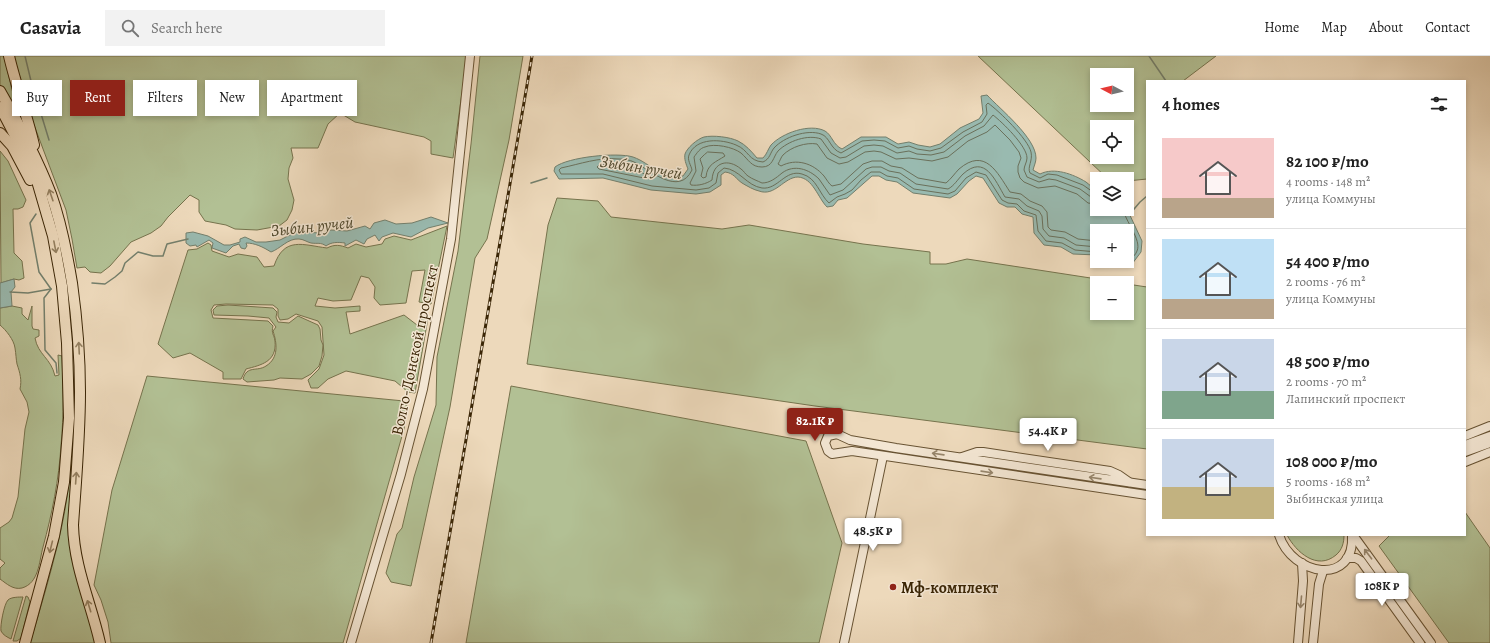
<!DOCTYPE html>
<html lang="en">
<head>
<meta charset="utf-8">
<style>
  :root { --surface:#fff; --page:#f2f2f2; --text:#222; --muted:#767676; --line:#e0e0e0; --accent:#8f2418 }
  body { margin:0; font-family:Alegreya,serif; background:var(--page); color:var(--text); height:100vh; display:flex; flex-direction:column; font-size:15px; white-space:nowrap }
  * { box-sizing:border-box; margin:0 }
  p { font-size:13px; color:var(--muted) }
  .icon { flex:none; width:22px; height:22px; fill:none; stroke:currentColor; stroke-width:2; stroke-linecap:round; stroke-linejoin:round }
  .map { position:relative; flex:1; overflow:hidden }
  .details { position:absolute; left:1146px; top:24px; width:320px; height:456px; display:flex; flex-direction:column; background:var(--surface); border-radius:0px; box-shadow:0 2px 6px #0003 }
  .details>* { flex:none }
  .guide { position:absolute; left:12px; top:24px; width:380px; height:36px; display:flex; gap:8px }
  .needle { width:26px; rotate:277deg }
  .controls { position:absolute; left:1090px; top:12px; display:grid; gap:8px }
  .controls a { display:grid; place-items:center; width:44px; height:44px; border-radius:0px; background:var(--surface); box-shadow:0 2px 6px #0003; font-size:20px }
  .price { position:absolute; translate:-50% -34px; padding:0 9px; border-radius:4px; background:#fff; color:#222; font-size:13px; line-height:26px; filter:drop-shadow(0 1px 2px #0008) }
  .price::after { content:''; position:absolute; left:50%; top:24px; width:12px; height:9px; margin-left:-6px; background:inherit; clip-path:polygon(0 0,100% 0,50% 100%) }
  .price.on { background:var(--accent); color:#fff }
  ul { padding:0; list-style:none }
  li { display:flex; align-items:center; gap:12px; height:100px; padding:0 16px }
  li+li { border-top:1px solid var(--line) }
  li span { display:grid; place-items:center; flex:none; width:112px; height:80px; border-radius:0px; color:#555 }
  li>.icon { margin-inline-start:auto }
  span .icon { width:48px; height:48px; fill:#fffc; stroke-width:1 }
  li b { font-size:17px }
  h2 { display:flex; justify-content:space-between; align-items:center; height:48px; padding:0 16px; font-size:17px }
  .pill { padding:0 14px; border-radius:0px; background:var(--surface); box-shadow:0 2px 6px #0003; font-size:14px; line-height:36px }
  .pill.on { background:var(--accent); color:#fff }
  header { display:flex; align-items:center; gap:24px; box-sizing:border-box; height:56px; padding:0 20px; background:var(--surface); border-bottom:1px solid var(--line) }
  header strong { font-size:19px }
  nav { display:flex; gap:22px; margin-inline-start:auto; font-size:14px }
  .search { width:280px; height:36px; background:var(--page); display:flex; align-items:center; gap:10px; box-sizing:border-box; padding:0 14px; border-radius:0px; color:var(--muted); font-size:15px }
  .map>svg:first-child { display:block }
  .green { fill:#b2c094; stroke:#76734d; fill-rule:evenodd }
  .water { fill:#99bab0; stroke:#737f6c }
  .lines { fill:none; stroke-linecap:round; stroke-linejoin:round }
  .shore { stroke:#6a705b; stroke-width:1 }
  .stream { stroke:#737f6c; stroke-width:1.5 }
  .minor-casing { stroke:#685333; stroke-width:10 }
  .major-casing { stroke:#3b2606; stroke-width:12 }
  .minor { stroke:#f3e6d3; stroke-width:8 }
  .major { stroke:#edd9bb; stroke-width:10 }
  .rail-casing { stroke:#3b2606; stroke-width:3 }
  .rail { stroke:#f3e6d3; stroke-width:1.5; stroke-dasharray:4.5; stroke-linecap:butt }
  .oneway { stroke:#948060 }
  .oneway2 { stroke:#97866c }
  .poi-dot { fill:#8f2418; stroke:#f3e6d3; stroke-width:1.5 }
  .labels { text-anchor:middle; stroke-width:3; stroke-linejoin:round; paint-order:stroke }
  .street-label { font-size:16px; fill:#3b2606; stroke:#f3e6d3 }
  .poi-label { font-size:16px; font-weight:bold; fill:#3b2606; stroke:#f3e6d3; text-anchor:start }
  .water-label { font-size:17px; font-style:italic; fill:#524b30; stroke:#f3e6d3 }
</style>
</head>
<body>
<header>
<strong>Casavia</strong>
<div class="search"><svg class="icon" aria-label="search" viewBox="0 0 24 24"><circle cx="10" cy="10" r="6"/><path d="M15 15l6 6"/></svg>Search here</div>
<nav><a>Home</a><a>Map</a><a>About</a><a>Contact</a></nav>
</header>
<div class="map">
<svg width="1490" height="587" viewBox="0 0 1490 587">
  <rect width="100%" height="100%" fill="#edd9bb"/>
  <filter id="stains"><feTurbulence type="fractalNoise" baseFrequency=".005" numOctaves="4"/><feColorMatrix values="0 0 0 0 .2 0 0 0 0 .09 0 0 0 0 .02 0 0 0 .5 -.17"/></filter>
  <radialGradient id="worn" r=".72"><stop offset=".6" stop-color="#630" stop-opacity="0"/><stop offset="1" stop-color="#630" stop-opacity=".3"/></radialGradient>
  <!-- green -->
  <g class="green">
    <polygon points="0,0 4,0 12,34 24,72 0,29"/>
    <polygon points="14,0 467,0 453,102 431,98 431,85 424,81 355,66 340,57 328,68 318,92 291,92 293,102 289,112 288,123 294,144 292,154 287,164 279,170 257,174 235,173 226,169 205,165 199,156 199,144 190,139 168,161 161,170 151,177 131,186 110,210 101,217 90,216 85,211 77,212 72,183 66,154 28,53"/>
    <polygon points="480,0 523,0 509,84 487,183 475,202 450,351 411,530 391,526 386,517 397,478 402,472 414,421 436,349 437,301 458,195 471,88"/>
    <path d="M978 0H1216L1183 25H1147V123L1127 125V123H1108ZM1097 19H1127V49H1097ZM1097 71H1127V101H1097Z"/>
    <polygon points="0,95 8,105 26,144 23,151 18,153 13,153 14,197 22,205 24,222 19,224 14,223 1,227"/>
    <polygon points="557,142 598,145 611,161 722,173 749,169 863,188 930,196 930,208 946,208 967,203 1123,227 1097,227 1097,257 1127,257 1127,228 1147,231 1147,393 815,350 527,308 548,169"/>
    <path d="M447 170 431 248 419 246 425 214 412 215 406 247 380 249 374 242 375 231 369 222 361 220 351 244 333 245 318 242 315 250 335 252 360 250V255L346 256 350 278 404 259 417 269H420L422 260 428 262 415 337 408 336 395 325 346 315 328 323 318 332H311L308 324 319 313 324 299 322 271 318 265 296 258 288 263 280 264 278 260V253L273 249 226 248 214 249 211 254 213 262 268 265 273 270C271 278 274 278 275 285 277 306 261 309 246 313L241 323H223V316L190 297 173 302 158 288 188 194 197 193 208 187 211 189 212 195 229 201 238 198 257 201 264 211 274 210C284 180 303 189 327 192 335 188 340 189 348 192L356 188 366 191 382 188 385 183 394 180 411 184Z"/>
    <path d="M228 249 273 252 277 256 276 261 278 266 289 267 298 260 318 269 320 273 321 284 323 289 322 300 319 310 311 318 302 323 280 322 274 324 247 326 243 323C247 309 257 316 266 310 279 302 277 287 273 275L276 271 269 262 248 260 214 259 213 254 217 250Z"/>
    <path d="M12 250 22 252V258L28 264 32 250V270L33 273 39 274V280L35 282C38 299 51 302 55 320L59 319 58 299 62 300C63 329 64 359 61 389 59 423 52 458 43 491 39 506 39 527 22 532 13 534 7 528 0 523V512L5 507 0 503V472L9 466 12 462 18 441 25 373 29 356 27 346 20 333C22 324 20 317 17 308 16 303 16 298 15 292 14 284 6 274 0 269V252Z"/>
    <polygon points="147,320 404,345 407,350 404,373 343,587 111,587 108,566 101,544 94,529 112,434"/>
    <polygon points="511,330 806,385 842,487 819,587 466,587"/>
    <path d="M74 359 76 360 71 454 97 587H30C40 554 50 520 58 487 68 446 73 402 74 359Z"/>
    <polygon points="1465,456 1490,492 1490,587 1449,587 1379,490 1390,479 1465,479"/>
    <path d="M1287 479H1344C1344 487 1342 494 1336 499 1317 515 1296 496 1287 479Z"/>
    <polygon points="26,540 28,541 30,546 21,582 17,585 13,585"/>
    <path d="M23 541 11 583C7 581 3 579 1 575 0 570 4 548 8 544 11 541 19 541 23 541Z"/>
  </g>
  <!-- water -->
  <g class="water">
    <path d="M987 39C1000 53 1036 82 1036 102 1036 106 1034 110 1033 114L1040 118C1054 111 1073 118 1086 126 1090 129 1092 132 1097 133V153H1127L1142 185 1141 196 1132 208 1119 205H1127V175H1097V199L1073 198 1061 191 1044 189 1034 177 1033 161 1022 158 1015 151H1007L999 147 983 122 976 120 969 125 957 138 950 142 913 137 897 126 886 124 879 120H872L847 142 838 144 833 150 827 151C818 142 813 122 798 121 784 121 775 141 759 135 754 134 747 130 742 127 736 123 734 117 725 116L721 119V129L710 136 696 138 651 134 603 122 559 123 554 115 555 111C568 101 617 96 633 101 653 108 658 124 683 120L688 113C686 108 684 103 685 98 687 92 697 83 704 81 713 79 730 81 738 85 746 89 751 95 757 102H763C767 98 768 93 771 89 782 77 810 67 825 75 832 79 833 89 842 93L861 81H886L898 88 909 86 918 89 930 91 940 88 960 72 979 63 983 57 981 40Z"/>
    <path d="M431 161 448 167 428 172 411 181 393 177 382 181 379 185 375 179 367 183 364 188 356 184 345 190V187C338 186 331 186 326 190 321 186 317 188 311 187 307 186 303 183 299 183 288 182 280 193 271 196 263 191 255 187 246 187L247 190 245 193 241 192 239 188 233 190 226 197 212 192 213 187 209 184 197 191 196 189 190 190 186 187V177L193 176 208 180 224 189H230L240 186V183L245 181 256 186H266L280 184 296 176 323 177 331 174 347 175 365 170 370 173 374 167 385 164 396 168 412 167Z"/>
    <polygon points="14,223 15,231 11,236 12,250 0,252 0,227"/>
  </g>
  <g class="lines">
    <!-- shore -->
    <g class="shore">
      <path d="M708 96 723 97 725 100C716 106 707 108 706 121L703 122 701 120 703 112 700 103 704 99Z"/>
      <polygon points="618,108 631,110 646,119 646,121 644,122 599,113 597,111 599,109"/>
      <path d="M1097 137 1093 136 1083 129 1057 119 1048 118 1040 122 1030 117C1027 111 1033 105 1031 96 1028 83 999 55 988 47L986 49 987 58 982 66 963 76 941 92 930 95 917 93 909 90 898 92 885 85 874 84 862 85 841 97C830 93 830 81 821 78 807 73 784 81 774 92 770 97 770 103 763 106 748 105 749 94 736 89 722 83 696 81 689 99 687 104 691 109 692 114 679 141 650 114 634 106 630 104 624 103 619 103 599 101 580 108 561 112L559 114 561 118H603L652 130 696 134 709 132 716 127 718 117 724 112C739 113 747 130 762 132 778 134 785 113 802 118 817 122 819 138 829 147L837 141 845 138 852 134 861 124 871 116H880L887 120 898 122 914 133 948 138 955 135 966 122 976 116 986 119 1002 144 1008 147 1017 148 1024 155 1036 159 1038 175 1046 185 1062 187 1075 194 1097 196"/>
      <path d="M1097 142 1091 141 1080 133 1056 124 1049 123 1039 126 1027 121 1024 114C1024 110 1027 106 1027 102 1027 90 1002 66 993 59L984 70 965 80 944 96 931 99 917 98 909 95 897 97 883 90 874 89 864 90 846 101 840 102 831 97 821 83C808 78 788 85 778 95 773 101 773 111 762 111 751 111 749 104 741 97 733 91 714 87 705 91 700 92 697 97 694 101L696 115 690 127 691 129C698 130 706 128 712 124 713 106 728 102 741 113 744 115 745 118 748 120 752 123 758 125 762 127 770 127 776 122 782 117 794 108 809 113 819 123 823 128 826 134 830 139L843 134 866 113 872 111H881L889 115 900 117 916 128 948 133C954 130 958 123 963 118 985 98 995 124 1005 141L1019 143 1027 150 1039 155 1042 160 1043 173 1049 180 1064 182 1076 189 1097 191"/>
      <path d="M1097 148 1088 147 1077 138 1055 130 1038 132 1024 126 1020 122 1018 116V110L1021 102 1019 96 1010 84 995 69 987 76 968 85 948 101 932 105 909 102 896 103 881 96 874 95 865 96 848 106 839 108 827 102 817 88C806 86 791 91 783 99 781 101 780 105 778 108L781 110C796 102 813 107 824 120 827 124 829 128 832 130L841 128 863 108 872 105H882L891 110 902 112 918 122 946 127C951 123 955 117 959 113 985 91 997 116 1010 136L1021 138 1030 145 1042 150 1047 156 1048 171 1051 174 1065 176 1078 183 1097 185"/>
      <path d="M1123 153C1125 165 1142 184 1137 195 1136 198 1133 201 1131 203H1127"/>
    </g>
    <!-- stream -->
    <g class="stream">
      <polyline points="25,0 31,25 49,84"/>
      <polyline points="1149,0 1166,25"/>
      <polyline points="531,127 547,122"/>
      <polyline points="36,158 30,167 39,216 51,233"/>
      <polyline points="1129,159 1140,146 1147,140"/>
      <polyline points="92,227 105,228 115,221 122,215 125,207 138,196 153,200 163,200 167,188 188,183"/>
      <polyline points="51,233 44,242 45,294 56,307 57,317"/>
      <polyline points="10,236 28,237 51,233"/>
    </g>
    <defs>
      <g id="minor">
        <polyline points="1465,380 1490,370"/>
        <polyline points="1465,389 1490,380"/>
        <polyline points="1465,396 1490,387"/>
        <polyline points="962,401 977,396 983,396 1110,415 1119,419 1129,426"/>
        <polyline points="1465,406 1490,396"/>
        <polyline points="1147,429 896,392 850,384 837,378 828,380 825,387 828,395 832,398 852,395 1147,439"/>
        <path d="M1279 479C1292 520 1355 531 1352 479"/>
        <polyline points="1353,479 1431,587"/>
        <polyline points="1347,502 1356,502 1361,505 1420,587"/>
        <polyline points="351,587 401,418 423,333 451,183 470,0"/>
        <polyline points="844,587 883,400"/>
        <polyline points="1298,587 1303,525 1302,507"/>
        <polyline points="1313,587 1319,528 1323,515"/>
      </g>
      <g id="major">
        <path d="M9 0C16 30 27 59 34 89"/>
        <path d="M0 35C19 68 37 102 51 138 61 166 67 197 72 227 77 263 80 299 80 336 80 380 76 425 73 469 74 511 91 547 100 587"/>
        <polyline points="0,51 35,118 53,180 62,230 67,287 69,362 64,426 54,480 25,587"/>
        <polyline points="0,77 12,90 30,124"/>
      </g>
    </defs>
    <!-- minor casing -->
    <use href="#minor" class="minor-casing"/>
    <!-- major casing -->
    <use href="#major" class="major-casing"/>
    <!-- minor -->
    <use href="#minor" class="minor"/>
    <!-- major -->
    <use href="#major" class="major"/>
    <defs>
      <polyline id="rail" points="431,587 532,0"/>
    </defs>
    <!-- rail casing -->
    <use href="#rail" class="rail-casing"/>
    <!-- rail -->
    <use href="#rail" class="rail"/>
  </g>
  <!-- one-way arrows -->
  <defs><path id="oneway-shaft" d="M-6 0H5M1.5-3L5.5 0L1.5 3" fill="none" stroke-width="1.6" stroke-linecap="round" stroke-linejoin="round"/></defs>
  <g class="oneway">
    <use href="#oneway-shaft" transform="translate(51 139) rotate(-109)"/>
    <use href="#oneway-shaft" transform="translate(55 191) rotate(79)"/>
    <use href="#oneway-shaft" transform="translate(79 292) rotate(-93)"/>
    <use href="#oneway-shaft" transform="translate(76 422) rotate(-86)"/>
    <use href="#oneway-shaft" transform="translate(51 491) rotate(104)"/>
    <use href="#oneway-shaft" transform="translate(89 550) rotate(-107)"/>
  </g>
  <g class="oneway2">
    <use href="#oneway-shaft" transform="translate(938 398) rotate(-172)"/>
    <use href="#oneway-shaft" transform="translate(987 416) rotate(8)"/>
    <use href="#oneway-shaft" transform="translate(1095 422) rotate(-172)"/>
    <use href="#oneway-shaft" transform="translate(1368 498) rotate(-127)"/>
    <use href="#oneway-shaft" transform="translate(1301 546) rotate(95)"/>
  </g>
  <!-- markers -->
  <circle class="poi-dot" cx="893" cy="531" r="4"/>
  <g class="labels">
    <!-- street labels -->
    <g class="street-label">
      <text transform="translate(414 294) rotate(-78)" y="6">Волго-Донской проспект</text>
    </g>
    <!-- poi labels -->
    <g class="poi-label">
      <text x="901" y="537">Мф-комплект</text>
    </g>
    <!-- water labels -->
    <g class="water-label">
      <text transform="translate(641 111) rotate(9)" y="6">Зыбин ручей</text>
      <text transform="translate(312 170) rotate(-6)" y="6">Зыбин ручей</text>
    </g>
  </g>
  <rect width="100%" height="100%" filter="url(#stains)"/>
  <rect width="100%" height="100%" fill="url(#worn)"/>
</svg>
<div class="controls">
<a><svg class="needle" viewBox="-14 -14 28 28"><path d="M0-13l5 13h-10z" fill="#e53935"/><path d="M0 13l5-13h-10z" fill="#767676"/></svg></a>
<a><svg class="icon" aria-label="locate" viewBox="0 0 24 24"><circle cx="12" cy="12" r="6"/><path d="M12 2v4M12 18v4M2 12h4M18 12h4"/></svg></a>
<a><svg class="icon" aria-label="layers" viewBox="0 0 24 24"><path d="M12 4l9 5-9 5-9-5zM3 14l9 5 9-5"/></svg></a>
<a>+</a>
<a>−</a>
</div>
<b class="price on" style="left:815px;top:386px">82.1K ₽</b>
<b class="price" style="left:1048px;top:396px">54.4K ₽</b>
<b class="price" style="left:873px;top:496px">48.5K ₽</b>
<b class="price" style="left:1382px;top:551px">108K ₽</b>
<div class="guide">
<a class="pill">Buy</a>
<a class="pill on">Rent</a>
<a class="pill">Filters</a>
<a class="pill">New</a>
<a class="pill">Apartment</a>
</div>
<section class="details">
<h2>4 homes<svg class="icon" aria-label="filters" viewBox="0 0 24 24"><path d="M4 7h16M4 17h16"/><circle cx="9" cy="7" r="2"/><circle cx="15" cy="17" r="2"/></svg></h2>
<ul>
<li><span style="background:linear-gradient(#f6c9c9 75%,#b9a48a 0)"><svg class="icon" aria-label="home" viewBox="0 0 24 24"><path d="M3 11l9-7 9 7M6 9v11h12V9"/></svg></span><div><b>82 100 ₽/mo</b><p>4 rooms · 148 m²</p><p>улица Коммуны</p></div></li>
<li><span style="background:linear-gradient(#bfe0f5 75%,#b9a48a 0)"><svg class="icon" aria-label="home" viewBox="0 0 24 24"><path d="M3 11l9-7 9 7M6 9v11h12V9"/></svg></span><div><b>54 400 ₽/mo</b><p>2 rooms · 76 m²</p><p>улица Коммуны</p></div></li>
<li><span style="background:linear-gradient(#c9d6e8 65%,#7fa58c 0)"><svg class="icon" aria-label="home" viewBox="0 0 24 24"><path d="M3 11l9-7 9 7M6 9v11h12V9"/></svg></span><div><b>48 500 ₽/mo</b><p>2 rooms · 70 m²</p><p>Лапинский проспект</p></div></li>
<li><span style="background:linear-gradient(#c9d6e8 60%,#c2b280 0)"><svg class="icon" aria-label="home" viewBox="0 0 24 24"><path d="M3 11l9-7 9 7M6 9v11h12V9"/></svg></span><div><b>108 000 ₽/mo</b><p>5 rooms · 168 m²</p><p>Зыбинская улица</p></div></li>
</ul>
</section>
</div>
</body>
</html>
